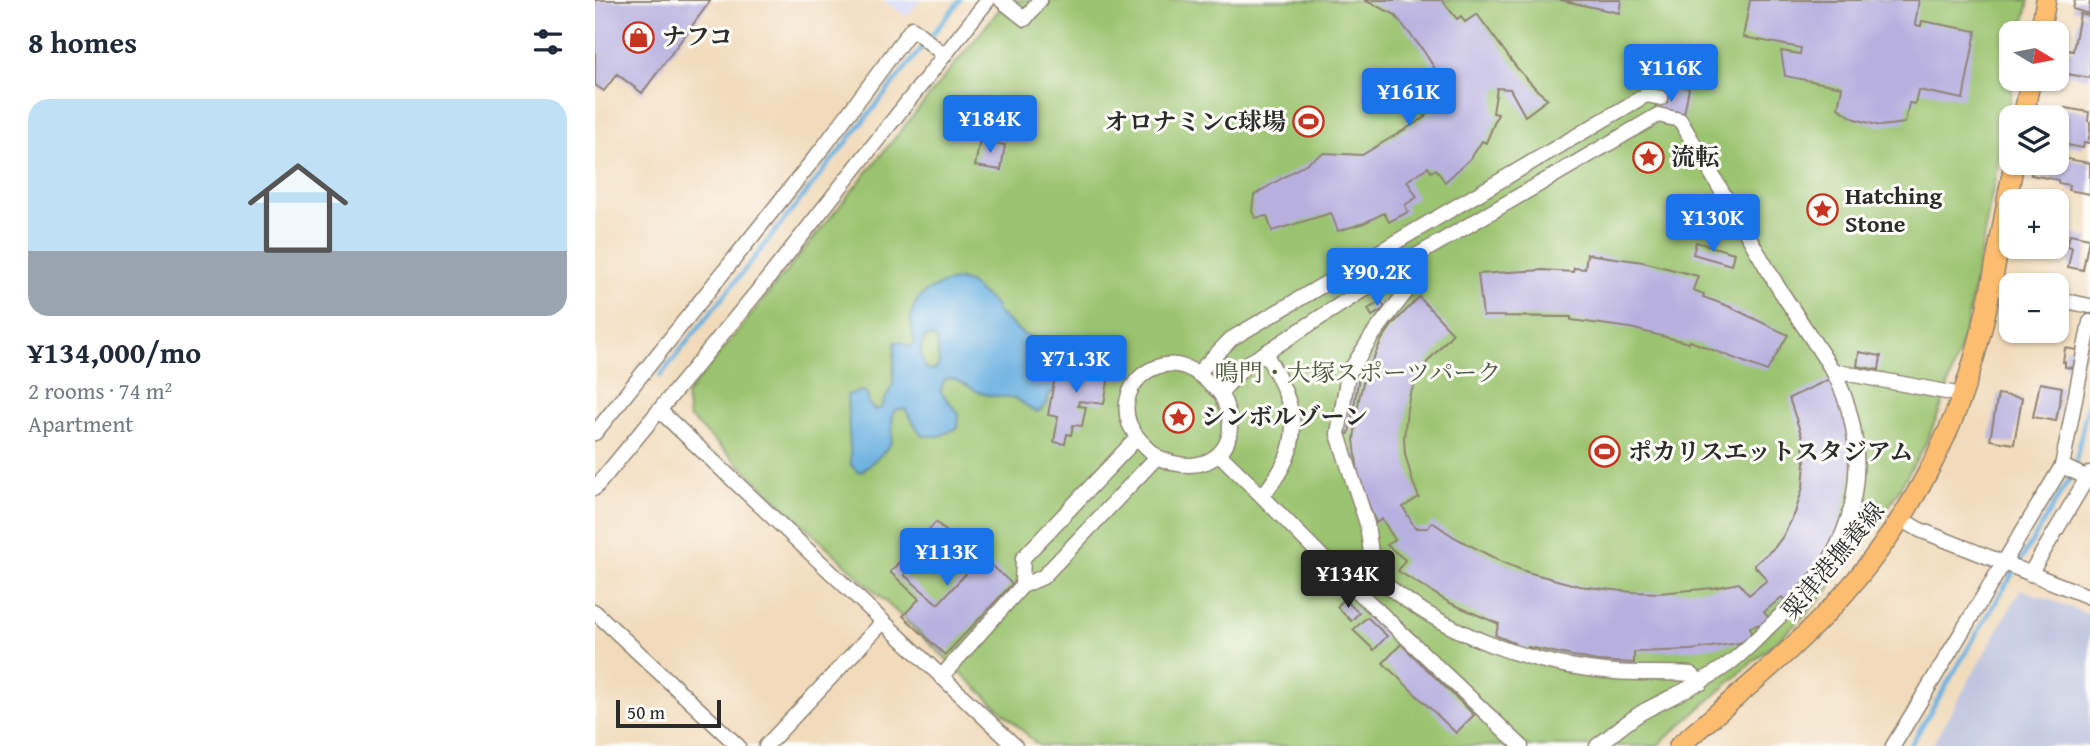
<!DOCTYPE html>
<html lang="en">
<head>
<meta charset="utf-8">
<style>
  :root { --surface:#fff; --page:#f6f6f7; --text:#1f2937; --muted:#747a83; --line:#e0e1e3; --accent:#1a73e8 }
  body { margin:0; font-family:"Gentium Book Plus","Noto Serif JP",serif; background:var(--page); color:var(--text); height:100vh; display:flex; flex-direction:column; font-size:26px; white-space:nowrap }
  * { box-sizing:border-box; margin:0 }
  p { font-size:23px; color:var(--muted) }
  .icon { flex:none; width:38px; height:38px; fill:none; stroke:currentColor; stroke-width:2; stroke-linecap:round; stroke-linejoin:round }
  .map { position:relative; flex:1; overflow:hidden }
  .drawer { display:flex; flex-direction:column; background:var(--surface); width:595px }
  .drawer>* { flex:none }
  .needle { width:46px; rotate:100deg }
  .tools { position:absolute; left:1404px; top:21px; display:grid; gap:14px }
  .tools a { display:grid; place-items:center; width:70px; height:70px; border-radius:14px; background:var(--surface); box-shadow:0 2px 5px #0004; font-size:35px }
  .scale { position:absolute; left:21px; bottom:18px; width:105px; box-sizing:border-box; padding-left:7px; border:4px solid #2b2b2b; border-top:0; font-size:19px; line-height:24px; white-space:nowrap; color:#2b2b2b; -webkit-text-stroke:5px #fdfcf7; paint-order:stroke }
  .price { position:absolute; translate:-50% -60px; padding:0 16px; border-radius:7px; background:var(--accent); color:#fff; font-size:23px; line-height:46px; filter:drop-shadow(0 2px 4px #0008) }
  .price::after { content:''; position:absolute; left:50%; top:42px; width:21px; height:16px; margin-left:-10px; background:inherit; clip-path:polygon(0 0,100% 0,50% 100%) }
  .price.current { background:#222; color:#fff }
  ul { padding:0; list-style:none }
  li { display:grid; align-content:center; gap:14px; height:371px; padding:0 28px }
  li+li { border-top:2px solid var(--line) }
  li span { display:grid; place-items:center; height:217px; border-radius:21px; color:#555 }
  li>.icon { margin-inline-start:auto }
  span .icon { width:126px; height:126px; fill:#fffc; stroke-width:1 }
  li b { font-size:30px }
  h2 { display:flex; justify-content:space-between; align-items:center; height:84px; padding:0 28px; font-size:30px }
  main { display:flex; flex:1; min-height:0 }
  .map>svg:first-child { display:block }
  .built { fill:#d5d8f9 }
  .industrial { fill:#bdc3de }
  .green { fill:#9bc470; stroke:#63784e; stroke-width:2 }
  .water { fill:#6ab1e1; stroke:#4a6e86; stroke-width:2; fill-rule:evenodd }
  .lines { fill:none; stroke-linecap:round; stroke-linejoin:round }
  .stream { stroke:#6ab1e1; stroke-width:4.5 }
  .building { fill:#b8b1e0; fill-rule:evenodd }
  .minor-casing { stroke:#8e8373; stroke-width:17 }
  .major-casing { stroke:#8e8373; stroke-width:22 }
  .minor { stroke:#fff; stroke-width:14 }
  .major { stroke:#fcbd6f; stroke-width:19 }
  .labels { text-anchor:middle; stroke-width:6; stroke-linejoin:round; paint-order:stroke }
  .poi-label { font-size:24px; font-weight:bold; fill:#2b2b2b; stroke:#fdfcf7; text-anchor:start }
  .park-label { font-size:24px; fill:#4d5940; stroke:#fdfcf7 }
  .street-label { font-size:24px; fill:#2b2b2b; stroke:#fdfcf7 }
</style>
</head>
<body>
<main>
<section class="drawer">
<h2>8 homes<svg class="icon" aria-label="filters" viewBox="0 0 24 24"><path d="M4 7h16M4 17h16"/><circle cx="9" cy="7" r="2"/><circle cx="15" cy="17" r="2"/></svg></h2>
<ul>
<li><span style="background:linear-gradient(#bfe0f5 70%,#9aa5b1 0)"><svg class="icon" aria-label="home" viewBox="0 0 24 24"><path d="M3 11l9-7 9 7M6 9v11h12V9"/></svg></span><div><b>¥134,000/mo</b><p>2 rooms · 74 m²</p><p>Apartment</p></div></li>
</ul>
</section>
<div class="map">
<svg width="1495" height="746" viewBox="0 0 1495 746">
  <rect width="100%" height="100%" fill="#fdfcf7"/>
  <filter id="ink" filterUnits="userSpaceOnUse"><feTurbulence type="fractalNoise" baseFrequency=".0143" numOctaves="2"/><feDisplacementMap in="SourceGraphic" scale="14" xChannelSelector="R" yChannelSelector="G"/><feConvolveMatrix kernelMatrix="1 2 1 2 8 2 1 2 1" color-interpolation-filters="sRGB"/></filter>
  <filter id="wash" filterUnits="userSpaceOnUse"><feTurbulence type="fractalNoise" baseFrequency=".00686" numOctaves="4" result="noise"/><feDisplacementMap in="SourceGraphic" scale="28" xChannelSelector="R" yChannelSelector="G"/><feGaussianBlur stdDeviation="1.57" result="paint"/><feColorMatrix in="noise" values="0 0 0 0 0 0 0 0 0 0 0 0 0 0 0 0 0 1.4 0 .05"/><feComposite in="paint" operator="in"/></filter>
  <g filter="url(#wash)">
    <rect width="100%" height="100%" fill="#f1dbbb"/>
    <!-- built -->
    <polygon class="built" points="288,0 325,0 312,17"/>
    <!-- industrial -->
    <polygon class="industrial" points="1426,589 1495,615 1495,746 1337,746"/>
    <!-- green -->
    <polygon class="green" points="412,0 1434,0 1427,33 1416,33 1416,79 1419,79 1371,328 1347,405 1330,445 1290,513 1231,593 1204,621 1062,746 444,746 94,417 91,395"/>
    <!-- water -->
    <path class="water" d="M365 280 374 283 400 305 401 311 429 335C457 339 477 375 453 396L452 404 443 412C433 411 429 401 419 398 408 396 397 397 386 393 373 388 364 376 350 379L345 391 364 414 363 428 344 436H327L310 409 300 410 298 413C296 423 299 433 296 442 292 453 275 462 268 471L263 472 256 465 252 395 267 391 272 393 274 404 279 410 286 408 298 384 300 342H307L315 347 319 344C320 336 316 329 316 321 316 294 342 283 365 280ZM332 337H339L342 341 344 364 340 370 332 369C326 361 322 345 332 337Z"/>
    <g class="lines">
      <!-- stream -->
      <g class="stream">
        <polyline points="65,376 365,0"/>
        <polyline points="1315,746 1479,471 1495,392"/>
      </g>
    </g>
    <g id="blocks">
      <!-- building -->
      <g class="building">
        <polygon points="0,0 116,0 47,93 22,74 9,91 0,85"/>
        <polygon points="769,0 847,0 862,19 866,16 870,22 882,14 922,68 943,91 953,99 930,116 915,89 902,88 898,113 903,114 891,143 887,141 876,158 850,182 841,169 836,172 833,167 812,181 822,197 810,205 813,212 794,222 789,213 769,223 743,231 736,213 677,231 672,216 660,218 657,211 659,195 729,153 767,155 829,118 842,98 844,80 842,72 828,50 799,14"/>
        <polygon points="965,0 1026,0 1024,13"/>
        <polygon points="1155,0 1324,0 1320,25 1326,26 1327,21 1381,31 1368,99 1323,90 1320,104 1314,103 1310,123 1285,126 1260,119 1243,108 1247,87 1190,76 1186,51 1205,54 1206,48 1148,37"/>
        <polygon points="1480,0 1495,0 1494,14 1478,9"/>
        <polygon points="1485,14 1495,16 1495,78 1461,72 1461,48 1478,51"/>
        <polygon points="1065,83 1094,88 1087,125 1058,120"/>
        <polygon points="1470,108 1494,112 1493,121 1495,122 1495,132 1493,143 1489,143 1488,148 1467,144 1469,136 1465,136"/>
        <polygon points="385,140 410,145 406,170 380,166"/>
        <polygon points="1461,157 1495,163 1495,194 1473,190 1474,185 1463,183 1463,180 1436,175 1438,163 1461,163"/>
        <polygon points="1475,234 1494,238 1488,270 1473,267 1477,247 1472,246"/>
        <polygon points="1101,242 1139,253 1136,265 1098,254"/>
        <polygon points="992,254 1048,262 1103,276 1098,290 1109,294 1108,297 1133,306 1193,335 1172,371 1095,341 1094,343 1035,328 976,320 976,317 888,316 883,274 948,270 978,272 979,268 990,269"/>
        <polygon points="824,297 858,333 828,367 815,394 812,409 809,439 810,454 818,483 824,497 808,507 820,528 833,528 837,522 859,537 907,562 932,572 984,586 1037,592 1064,593 1118,588 1144,583 1154,595 1172,580 1159,565 1180,547 1188,536 1200,513 1208,487 1210,462 1207,437 1194,398 1239,377 1260,461 1239,548 1194,604 1187,597 1169,612 1176,621 1155,627 1157,641 1096,650 1039,652 1039,663 1002,661 933,647 931,653 917,649 919,643 900,635 904,624 855,603 803,571 810,560 792,545 800,540 787,519 781,523 764,481 759,440 764,399 769,379 786,341 798,324"/>
        <polygon points="786,301 790,308 777,316 773,309"/>
        <polygon points="1470,348 1482,350 1478,368 1470,367 1470,362 1468,362"/>
        <polygon points="1264,352 1286,356 1284,370 1262,366"/>
        <polygon points="485,360 510,365 508,375 514,376 509,404 484,401 483,406 491,407 487,426 478,425 476,435 472,434 470,444 459,442 463,417 453,415 462,366 483,370"/>
        <polygon points="758,376 764,377 754,434 748,432"/>
        <polygon points="1445,383 1467,387 1461,421 1438,417"/>
        <polygon points="1403,394 1427,398 1419,444 1395,440"/>
        <path d="M341 522 383 561 387 556 417 584 350 655 308 616 324 599 295 572ZM345 536 378 566 343 604 309 575Z"/>
        <polygon points="749,599 764,613 756,621 742,607"/>
        <polygon points="772,617 792,636 779,650 758,630"/>
        <polygon points="806,644 879,715 861,733 788,663"/>
      </g>
    </g>
  </g>
  <g filter="url(#ink)">
    <use href="#blocks" fill-opacity="0" stroke="#8e8373" stroke-width="2"/>
    <g class="lines">
      <defs>
        <g id="minor">
          <polyline points="406,0 430,19 445,0"/>
          <polyline points="1395,286 1416,290"/>
          <polyline points="1461,299 1495,306"/>
          <polyline points="603,373 636,339 1051,95 1066,98"/>
          <polyline points="64,410 420,746"/>
          <polyline points="0,433 230,145 317,28 349,55"/>
          <polyline points="624,454 667,496"/>
          <path d="M562 457C613 482 655 445 625 393"/>
          <polyline points="1467,466 1495,479"/>
          <polyline points="0,488 171,281 393,0"/>
          <polyline points="1306,519 1325,530 1495,597"/>
          <polyline points="1435,574 1495,473"/>
          <polyline points="779,575 772,524 743,434 753,374 777,336 811,292 798,271"/>
          <polyline points="427,586 428,558 542,438"/>
          <path d="M762 590 779 575C846 633 931 665 1020 672 1045 674 1070 672 1096 674L1106 683"/>
          <polyline points="0,612 143,746"/>
          <path d="M346 677 427 586 448 577 562 457C551 447 540 437 534 423 522 389 555 355 590 367 604 372 614 383 625 393L653 363 670 353"/>
          <polyline points="171,746 288,622"/>
          <path d="M926 746 739 569 667 496C712 443 703 409 670 353L819 257 1063 115 1085 120 1183 287 1238 371 1367 395"/>
          <path d="M1002 746C1017 735 1032 721 1049 711 1077 696 1106 684 1132 665 1149 653 1164 636 1179 622 1198 603 1218 586 1233 563 1270 503 1270 432 1238 371"/>
          <polyline points="1298,746 1467,466 1495,322"/>
        </g>
        <g id="major">
          <polyline points="1445,33 1451,0"/>
          <polyline points="1428,117 1436,79"/>
          <path d="M1084 746C1137 700 1193 655 1241 603 1296 542 1339 472 1367 396 1394 321 1404 240 1419 163"/>
        </g>
      </defs>
      <!-- minor casing -->
      <use href="#minor" class="minor-casing"/>
      <!-- major casing -->
      <use href="#major" class="major-casing"/>
      <!-- minor -->
      <use href="#minor" class="minor"/>
      <!-- major -->
      <use href="#major" class="major"/>
    </g>
  </g>
  <!-- icons -->
  <defs>
    <symbol id="shop-ring" viewBox="-11 -11 22 22"><circle r="9.5" fill="#fdfcf7" stroke="#c8321e" stroke-width="1.5"/><path d="M-5-2.5h2.3a2.7 3.5 0 0 1 5.4 0H5L5.5 6h-11ZM-1.5-2.5h3a1.5 2.3 0 0 0-3 0Z" fill="#c8321e"/></symbol>
    <symbol id="stadium-ring" viewBox="-11 -11 22 22"><circle r="9.5" fill="#fdfcf7" stroke="#c8321e" stroke-width="1.5"/><path d="M0-5a6.5 5 0 1 0 0 10a6.5 5 0 1 0 0-10ZM-3.5-1.8h7v3.6h-7Z" fill="#c8321e"/></symbol>
    <symbol id="sight-ring" viewBox="-11 -11 22 22"><circle r="9.5" fill="#fdfcf7" stroke="#c8321e" stroke-width="1.5"/><path d="M0-6L1.8-2.2L6-1.7L2.9 1.2L3.7 5.4L0 3.3L-3.7 5.4L-2.9 1.2L-6-1.7L-1.8-2.2Z" fill="#c8321e"/></symbol>
  </defs>
  <g fill-rule="evenodd">
    <use href="#shop-ring" x="26" y="20" width="35" height="35"/>
    <use href="#stadium-ring" x="696" y="104" width="35" height="35"/>
    <use href="#sight-ring" x="1036" y="140" width="35" height="35"/>
    <use href="#sight-ring" x="1210" y="192" width="35" height="35"/>
    <use href="#sight-ring" x="566" y="400" width="35" height="35"/>
    <use href="#stadium-ring" x="992" y="434" width="35" height="35"/>
  </g>
  <g class="labels">
    <!-- poi labels -->
    <g class="poi-label">
      <text x="67" y="45">ナフコ</text>
      <text x="691" y="130" text-anchor="end">オロナミンC球場</text>
      <text x="1076" y="165">流転</text>
      <text x="1250" y="204">Hatching<tspan x="1250" dy="28">Stone</tspan></text>
      <text x="606" y="425">シンボルゾーン</text>
      <text x="1033" y="460">ポカリスエットスタジアム</text>
    </g>
    <!-- park labels -->
    <g class="park-label">
      <text x="763" y="381">鳴門・大塚スポーツパーク</text>
    </g>
    <!-- street labels -->
    <g class="street-label">
      <text transform="translate(1238 561) rotate(-50)" y="8">粟津港撫養線</text>
    </g>
  </g>
</svg>
<div class="tools">
<a><svg class="needle" viewBox="-14 -14 28 28"><path d="M0-13l5 13h-10z" fill="#e53935"/><path d="M0 13l5-13h-10z" fill="#747a83"/></svg></a>
<a><svg class="icon" aria-label="layers" viewBox="0 0 24 24"><path d="M12 4l9 5-9 5-9-5zM3 14l9 5 9-5"/></svg></a>
<a>+</a>
<a>−</a>
</div>
<div class="scale">50 m</div>
<b class="price" style="left:1076px;top:104px">¥116K</b>
<b class="price" style="left:814px;top:128px">¥161K</b>
<b class="price" style="left:395px;top:155px">¥184K</b>
<b class="price" style="left:1118px;top:254px">¥130K</b>
<b class="price" style="left:782px;top:308px">¥90.2K</b>
<b class="price" style="left:481px;top:395px">¥71.3K</b>
<b class="price" style="left:352px;top:588px">¥113K</b>
<b class="price current" style="left:753px;top:610px">¥134K</b>
</div>
</main>
</body>
</html>
